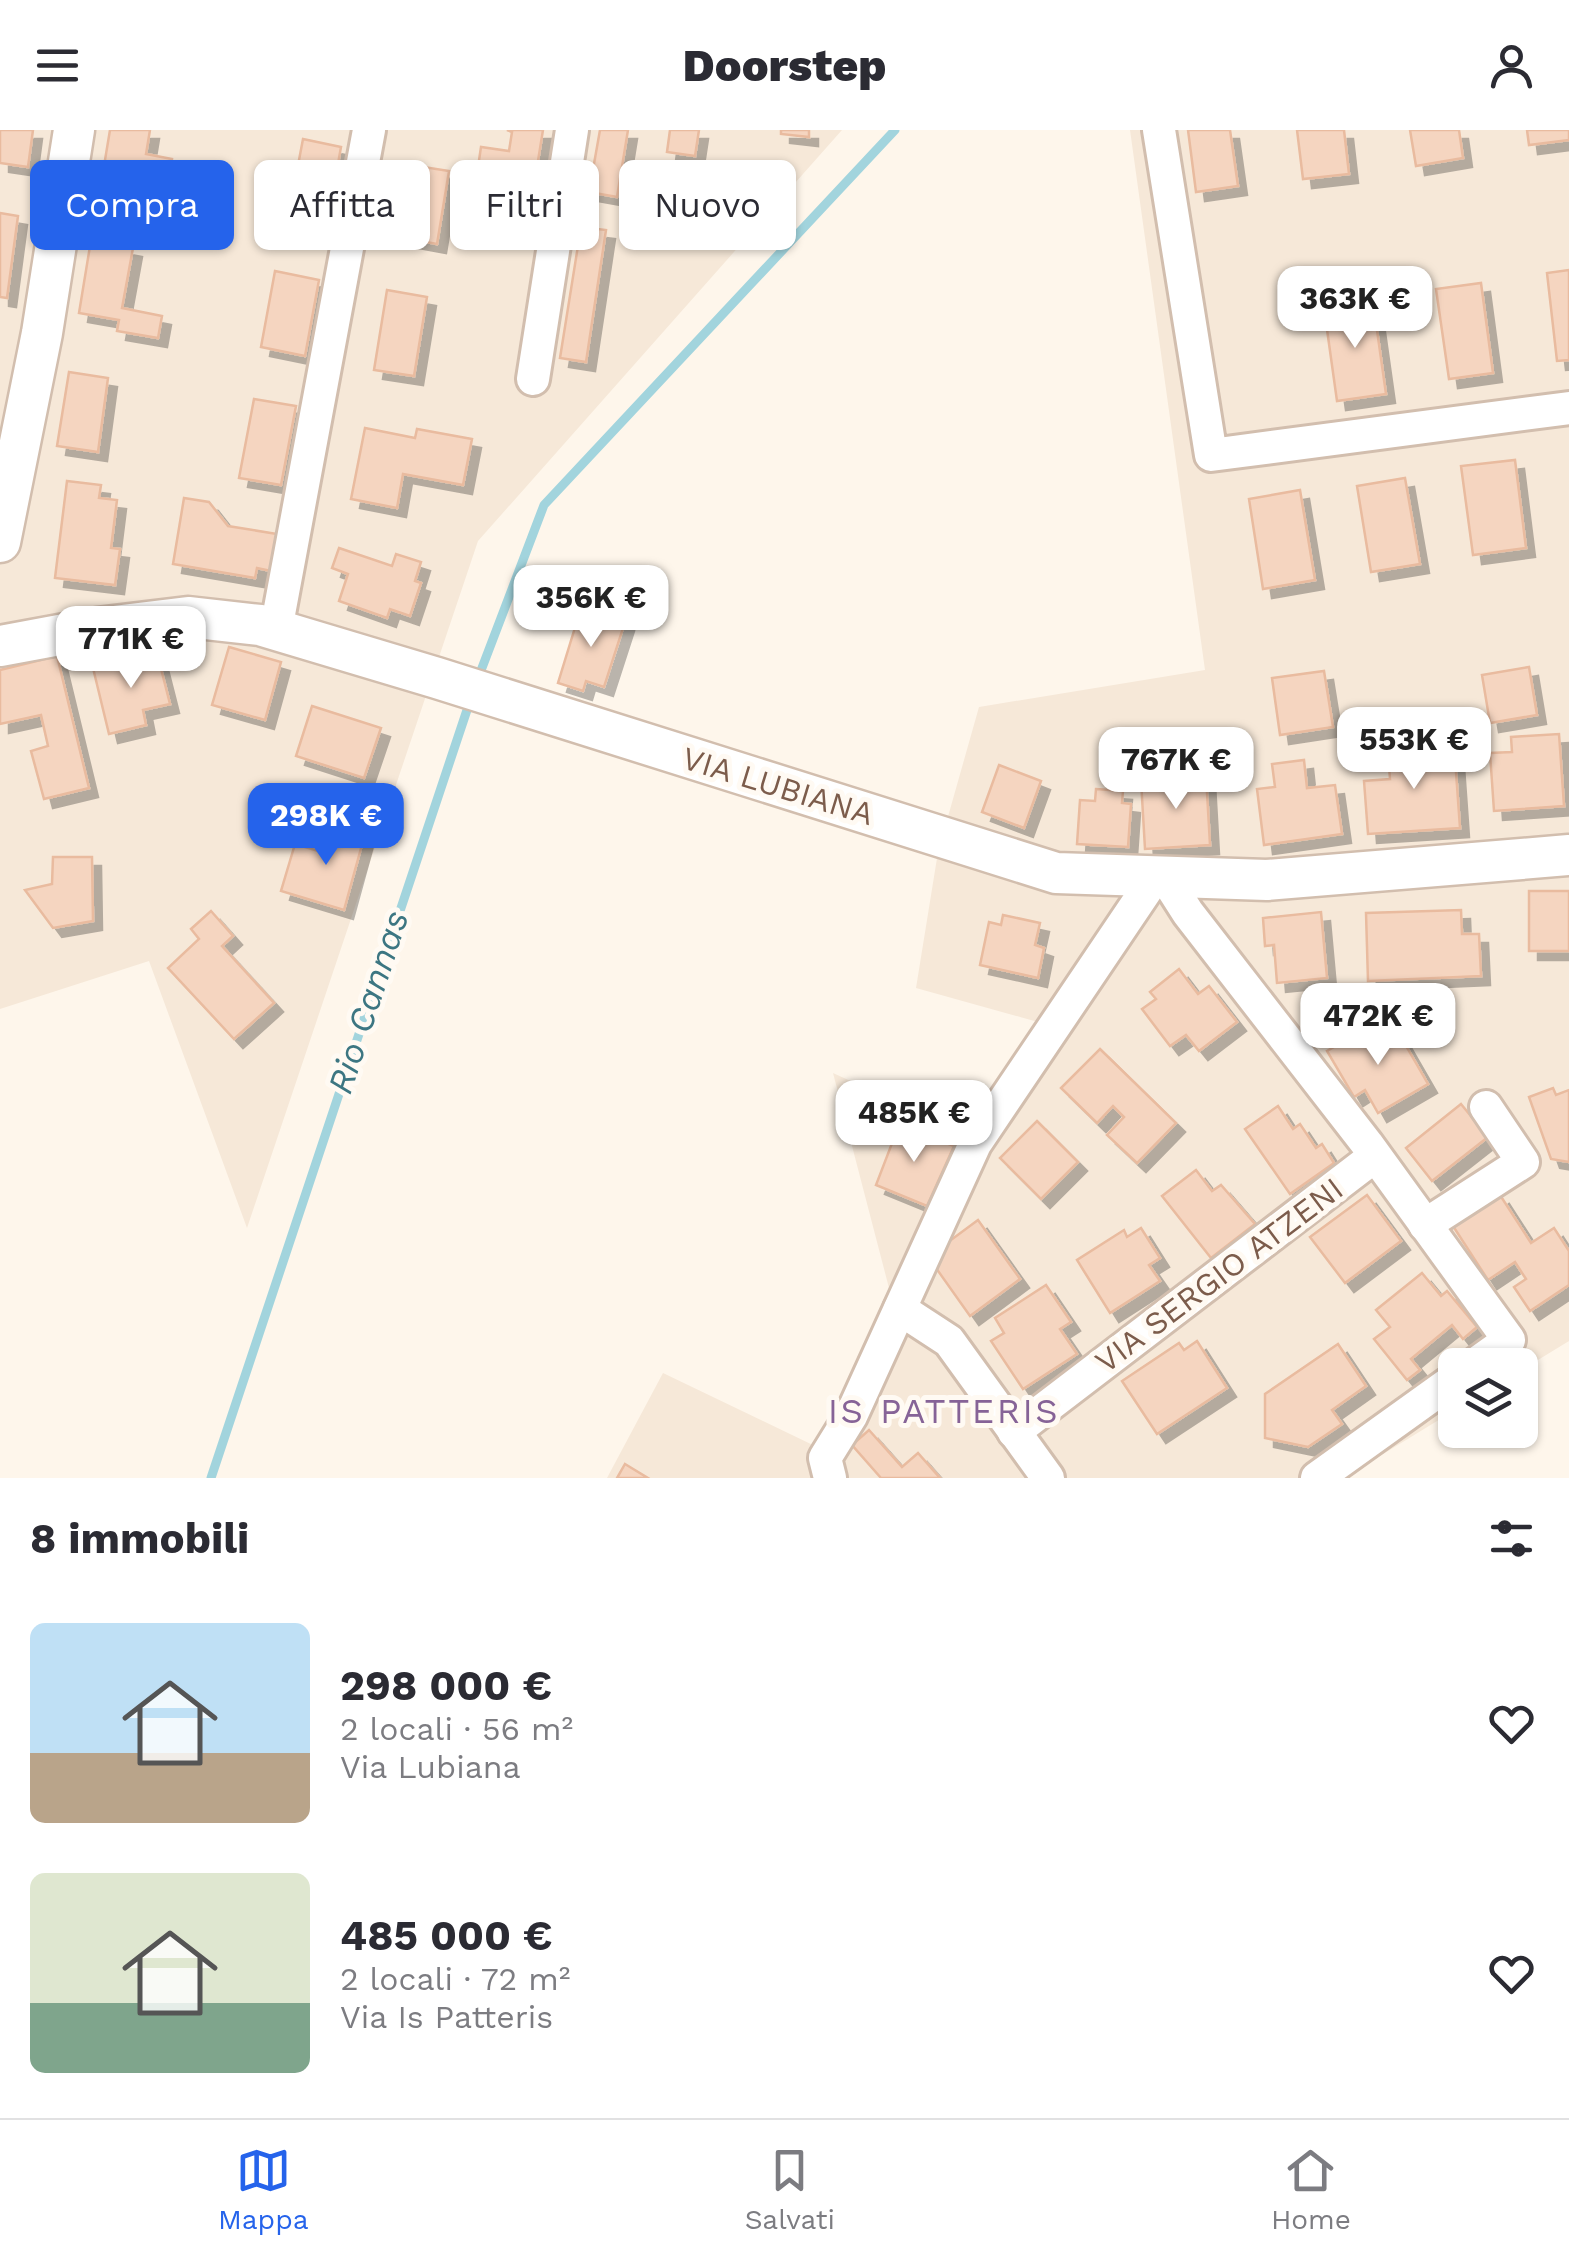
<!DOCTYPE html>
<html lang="it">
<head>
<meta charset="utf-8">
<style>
  :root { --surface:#fff; --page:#f7f7f7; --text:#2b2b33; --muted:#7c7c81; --line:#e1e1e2; --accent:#2563eb }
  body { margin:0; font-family:"Work Sans",sans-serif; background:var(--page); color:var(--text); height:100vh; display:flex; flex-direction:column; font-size:38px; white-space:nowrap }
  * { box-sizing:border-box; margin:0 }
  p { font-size:32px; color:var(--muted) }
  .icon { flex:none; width:55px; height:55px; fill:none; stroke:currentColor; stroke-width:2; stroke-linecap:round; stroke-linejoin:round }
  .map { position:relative; height:1348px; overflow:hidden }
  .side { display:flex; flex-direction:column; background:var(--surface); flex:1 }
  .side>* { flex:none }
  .guide { position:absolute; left:30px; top:30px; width:1000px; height:90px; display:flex; gap:20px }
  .fabs { position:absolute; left:1438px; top:1218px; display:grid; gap:20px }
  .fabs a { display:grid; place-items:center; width:100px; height:100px; border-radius:15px; background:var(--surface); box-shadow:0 2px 8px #0004; font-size:50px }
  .price { position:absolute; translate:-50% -85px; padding:0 22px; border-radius:20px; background:#fff; color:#222; font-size:32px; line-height:65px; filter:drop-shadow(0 2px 5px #0008) }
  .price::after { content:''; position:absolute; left:50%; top:60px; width:30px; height:22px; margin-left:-15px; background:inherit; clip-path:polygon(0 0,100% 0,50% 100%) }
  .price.selected { background:var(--accent); color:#fff }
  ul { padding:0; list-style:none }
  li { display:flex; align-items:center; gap:30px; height:250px; padding:0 30px }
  li span { display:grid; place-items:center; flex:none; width:280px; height:200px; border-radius:15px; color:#555 }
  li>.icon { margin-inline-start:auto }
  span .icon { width:120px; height:120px; fill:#fffc; stroke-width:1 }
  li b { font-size:42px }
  h2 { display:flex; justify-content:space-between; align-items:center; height:120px; padding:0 30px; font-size:42px }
  .tag { padding:0 35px; border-radius:15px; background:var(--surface); box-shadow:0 2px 8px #0004; font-size:35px; line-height:90px }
  .tag.selected { background:var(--accent); color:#fff }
  header { display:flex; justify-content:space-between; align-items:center; height:130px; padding:0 30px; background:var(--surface); font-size:45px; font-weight:800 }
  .tab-bar { display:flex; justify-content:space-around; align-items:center; height:140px; border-top:2px solid var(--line); background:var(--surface); font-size:28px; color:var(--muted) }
  .tab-bar a { display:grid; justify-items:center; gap:5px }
  .tab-bar .selected { color:var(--accent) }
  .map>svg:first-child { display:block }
  .residential { fill:#f6e8d8 }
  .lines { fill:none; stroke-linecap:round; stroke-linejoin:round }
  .stream { stroke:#a2d4dd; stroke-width:9 }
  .building { fill:#f5d5c0; stroke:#e9bb9f; stroke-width:2.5; filter:url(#shadow) }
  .minor-casing { stroke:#d2beae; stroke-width:38 }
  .tertiary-casing { stroke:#d2beae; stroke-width:45 }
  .minor { stroke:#fff; stroke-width:32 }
  .tertiary { stroke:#fff; stroke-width:40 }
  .labels { text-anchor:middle; stroke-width:10; stroke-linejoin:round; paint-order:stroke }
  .street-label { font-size:32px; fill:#7c5c4b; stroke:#fffaf3 }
  .water-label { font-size:35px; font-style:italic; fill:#3c7682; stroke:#fffaf3 }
  .neighbourhood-label { font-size:35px; letter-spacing:2.5px; fill:#866397; stroke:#fffaf3 }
</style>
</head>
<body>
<header><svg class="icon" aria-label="menu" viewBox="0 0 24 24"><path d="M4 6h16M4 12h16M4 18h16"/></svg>Doorstep<svg class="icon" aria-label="person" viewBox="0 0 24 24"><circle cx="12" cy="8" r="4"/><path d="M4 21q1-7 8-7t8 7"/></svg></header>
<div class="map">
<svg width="1569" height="1348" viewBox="0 0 1569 1348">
  <defs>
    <filter id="shadow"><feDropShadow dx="9" dy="9" stdDeviation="0" flood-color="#0004"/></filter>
  </defs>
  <rect width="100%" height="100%" fill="#fef6eb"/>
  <!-- residential -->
  <g class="residential">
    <polygon points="0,0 842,0 478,411 247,1098 149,831 0,879"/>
    <polygon points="1130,0 1569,0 1569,1211 1520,1241 1520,1235 1455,1235 1455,1280 1344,1348 607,1348 663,1243 817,1317 889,1158 833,943 964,1003 1038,892 916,858 938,722 979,577 1205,540"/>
  </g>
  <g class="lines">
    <!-- stream -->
    <g class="stream">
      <polyline points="477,551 544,375 895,0"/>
      <polyline points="211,1348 470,571"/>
    </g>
  </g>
  <!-- building -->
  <g class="building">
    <polygon points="0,0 33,0 28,37 0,33"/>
    <polygon points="110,0 150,0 146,24 172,29 165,74 136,69 138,54 102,48"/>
    <polygon points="507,0 543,0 531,74 474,64 481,17 509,21 512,2"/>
    <polygon points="600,0 628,0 617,67 589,62"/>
    <polygon points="670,0 699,0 695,26 667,22"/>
    <polygon points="781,0 809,0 809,7 781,4"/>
    <polygon points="1188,0 1230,0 1238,56 1196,62"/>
    <polygon points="1297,0 1344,0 1349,44 1303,49"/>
    <polygon points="1410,0 1459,0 1463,28 1416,36"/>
    <polygon points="1527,0 1569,0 1569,10 1529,15"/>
    <polygon points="303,9 341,17 327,95 288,88"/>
    <polygon points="411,35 449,41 437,114 399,107"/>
    <polygon points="659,42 710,50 705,84 654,77"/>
    <polygon points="0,83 18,86 7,168 0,167"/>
    <polygon points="581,97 606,100 586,232 560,228"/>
    <polygon points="91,110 133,118 122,178 162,186 158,208 117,201 119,190 79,183"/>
    <polygon points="1569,140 1569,230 1557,231 1547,143"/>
    <polygon points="275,141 319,150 305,226 261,217"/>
    <polygon points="1481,153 1493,243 1449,249 1436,159"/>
    <polygon points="387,160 427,167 414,246 374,240"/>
    <polygon points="1373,172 1386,264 1337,271 1324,178"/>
    <polygon points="69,242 108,248 98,322 57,316"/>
    <polygon points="254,269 296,276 281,355 239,348"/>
    <polygon points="365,298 415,308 417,299 472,309 463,355 403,344 397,378 351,369"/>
    <polygon points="1515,330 1526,418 1473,425 1461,336"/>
    <polygon points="1405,348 1420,434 1371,442 1357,356"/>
    <polygon points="67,351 101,355 99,368 117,370 111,418 120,419 115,455 55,448"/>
    <polygon points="1300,360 1315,450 1263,459 1249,369"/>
    <polygon points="184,368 209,372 228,396 277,404 271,441 257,438 255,448 173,434"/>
    <polygon points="339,418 392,436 396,424 421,432 415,451 421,453 410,486 390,479 387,488 339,471 348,444 332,438"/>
    <polygon points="581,478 625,492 604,557 586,551 583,561 558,553"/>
    <polygon points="229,517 281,532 265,590 212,575"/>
    <polygon points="157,523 170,574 143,580 146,595 109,604 93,538"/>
    <polygon points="57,526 89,658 44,669 31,621 48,616 41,585 0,594 0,540"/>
    <polygon points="1529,537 1537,585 1490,593 1482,545"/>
    <polygon points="1324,541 1333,597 1280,605 1272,548"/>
    <polygon points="312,576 381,598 364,648 296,626"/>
    <polygon points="1559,604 1564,676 1494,681 1490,623 1512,622 1511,607"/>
    <polygon points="1410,609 1411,624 1436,622 1436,615 1454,614 1460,698 1368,704 1364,651 1390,649 1387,611"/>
    <polygon points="1304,630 1307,658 1335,655 1342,704 1264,715 1257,659 1275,657 1272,634"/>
    <polygon points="999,635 1041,651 1024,698 982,682"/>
    <polygon points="1206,645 1210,715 1145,719 1141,650"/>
    <polygon points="1096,659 1123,661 1122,673 1131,674 1128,717 1077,714 1080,670 1095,671"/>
    <polygon points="340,693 366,700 344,780 281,761 295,714 318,721 322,705 335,709"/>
    <polygon points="53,727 92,727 93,791 53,798 25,760 52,754"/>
    <rect x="1529" y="761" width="40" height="60"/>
    <polygon points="1461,780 1462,804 1479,804 1481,846 1368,851 1366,783"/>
    <polygon points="211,781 233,806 222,816 274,873 234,909 168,838 199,809 191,799"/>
    <polygon points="1321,782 1327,848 1277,853 1274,815 1265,816 1263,788"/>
    <polygon points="1003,785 1040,793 1035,815 1044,818 1038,848 980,835 989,792 1001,795"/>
    <polygon points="1179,839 1198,864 1209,856 1237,892 1199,921 1186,905 1170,916 1142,879 1156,869 1150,862"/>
    <polygon points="1369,897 1378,914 1398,902 1428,954 1378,983 1365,960 1354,967 1327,921"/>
    <polygon points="1100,919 1176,993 1137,1033 1107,1005 1124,987 1113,976 1097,993 1061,958"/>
    <polygon points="1553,958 1556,965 1569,960 1569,1032 1551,1029 1529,967"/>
    <polygon points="1461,974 1488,1007 1432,1051 1406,1018"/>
    <polygon points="1278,976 1293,999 1300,994 1316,1018 1322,1014 1334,1033 1290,1064 1245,999"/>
    <polygon points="1037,991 1078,1032 1041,1069 1000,1028"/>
    <polygon points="899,995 954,1016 927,1076 876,1055"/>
    <polygon points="1196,1040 1212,1061 1221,1055 1255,1094 1211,1128 1162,1066"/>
    <polygon points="1367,1065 1401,1111 1345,1153 1310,1107"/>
    <polygon points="1500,1065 1531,1113 1554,1098 1569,1121 1569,1155 1530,1181 1514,1157 1526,1149 1515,1132 1488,1150 1453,1096"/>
    <polygon points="978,1090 1020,1149 970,1186 931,1131 936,1121"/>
    <polygon points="1141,1098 1160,1128 1149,1135 1160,1151 1110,1183 1077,1130 1124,1100 1127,1107"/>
    <polygon points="1422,1143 1441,1166 1447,1161 1477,1197 1463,1209 1452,1195 1411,1229 1420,1240 1407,1250 1374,1209 1390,1197 1376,1180"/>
    <polygon points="1046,1155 1071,1192 1060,1199 1077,1224 1023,1259 991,1211 1004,1203 995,1188"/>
    <polygon points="1197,1211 1227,1258 1157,1304 1122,1251 1179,1213 1184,1220"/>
    <polygon points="1338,1214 1366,1256 1332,1280 1342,1294 1308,1317 1265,1308 1265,1264"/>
    <polygon points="869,1300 902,1337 918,1323 940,1348 881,1348 852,1315"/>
    <polygon points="625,1334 648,1348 617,1348"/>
  </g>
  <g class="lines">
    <defs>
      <g id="minor">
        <polyline points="1159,0 1211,325 1569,278"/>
        <polyline points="533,249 572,0"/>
        <polyline points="276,500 369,0"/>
        <polyline points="1165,747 1188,783 1367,1014 1509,1210 1474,1235"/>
        <polyline points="1425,1095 1523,1032 1486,977"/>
        <polyline points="900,1179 949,1211 1048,1348"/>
        <polyline points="1014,1302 1375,1026"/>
        <polyline points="830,1348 825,1328 851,1286 975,1014 1155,747"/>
        <polyline points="1317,1348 1455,1249"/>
      </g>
      <g id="tertiary">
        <polyline points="0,412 42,203 74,0"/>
        <polyline points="0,516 97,498 188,487 260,495 437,548 1056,743 1267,750 1569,725"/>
      </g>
    </defs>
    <!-- minor casing -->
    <use href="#minor" class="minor-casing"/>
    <!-- tertiary casing -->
    <use href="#tertiary" class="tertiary-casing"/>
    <!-- minor -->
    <use href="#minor" class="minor"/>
    <!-- tertiary -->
    <use href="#tertiary" class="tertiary"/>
  </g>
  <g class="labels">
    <!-- street labels -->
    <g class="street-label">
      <text transform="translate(778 656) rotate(17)" y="11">VIA LUBIANA</text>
      <text transform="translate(1219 1145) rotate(-37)" y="11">VIA SERGIO ATZENI</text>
    </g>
    <!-- water labels -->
    <g class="water-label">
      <text transform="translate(368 872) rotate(-72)" y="12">Rio Cannas</text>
    </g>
    <!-- neighbourhood labels -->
    <g class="neighbourhood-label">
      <text x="944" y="1293">IS PATTERIS</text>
    </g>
  </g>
</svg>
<div class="fabs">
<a><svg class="icon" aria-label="layers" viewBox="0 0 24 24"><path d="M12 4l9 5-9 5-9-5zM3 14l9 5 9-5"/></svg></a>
</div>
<b class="price" style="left:1355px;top:221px">363K €</b>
<b class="price" style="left:591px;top:520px">356K €</b>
<b class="price" style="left:131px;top:561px">771K €</b>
<b class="price" style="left:1414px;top:662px">553K €</b>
<b class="price" style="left:1176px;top:682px">767K €</b>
<b class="price selected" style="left:326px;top:738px">298K €</b>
<b class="price" style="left:1378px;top:938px">472K €</b>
<b class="price" style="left:914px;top:1035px">485K €</b>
<div class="guide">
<a class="tag selected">Compra</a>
<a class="tag">Affitta</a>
<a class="tag">Filtri</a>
<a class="tag">Nuovo</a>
</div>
</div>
<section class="side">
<h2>8 immobili<svg class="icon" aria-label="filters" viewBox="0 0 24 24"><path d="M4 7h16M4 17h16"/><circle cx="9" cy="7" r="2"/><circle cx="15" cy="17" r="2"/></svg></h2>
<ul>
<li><span style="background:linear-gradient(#bfe0f5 65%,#b9a48a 0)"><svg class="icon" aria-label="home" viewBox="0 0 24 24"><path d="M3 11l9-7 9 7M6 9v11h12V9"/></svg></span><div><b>298 000 €</b><p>2 locali · 56 m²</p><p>Via Lubiana</p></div><svg class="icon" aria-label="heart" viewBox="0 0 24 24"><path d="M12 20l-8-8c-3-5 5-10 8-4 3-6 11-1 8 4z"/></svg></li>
<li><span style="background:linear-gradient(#dfe7d0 65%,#7fa58c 0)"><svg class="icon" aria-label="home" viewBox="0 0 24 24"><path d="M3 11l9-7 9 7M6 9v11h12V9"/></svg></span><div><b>485 000 €</b><p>2 locali · 72 m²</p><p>Via Is Patteris</p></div><svg class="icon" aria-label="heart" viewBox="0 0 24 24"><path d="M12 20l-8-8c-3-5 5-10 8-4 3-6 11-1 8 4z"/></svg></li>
</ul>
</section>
<nav class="tab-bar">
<a class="selected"><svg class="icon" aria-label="map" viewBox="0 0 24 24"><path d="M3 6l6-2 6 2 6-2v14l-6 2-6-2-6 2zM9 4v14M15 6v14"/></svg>Mappa</a>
<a><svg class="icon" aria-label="saved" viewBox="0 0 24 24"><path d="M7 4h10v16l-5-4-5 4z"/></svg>Salvati</a>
<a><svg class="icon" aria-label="home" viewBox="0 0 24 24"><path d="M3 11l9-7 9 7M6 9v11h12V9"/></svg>Home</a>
</nav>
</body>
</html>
